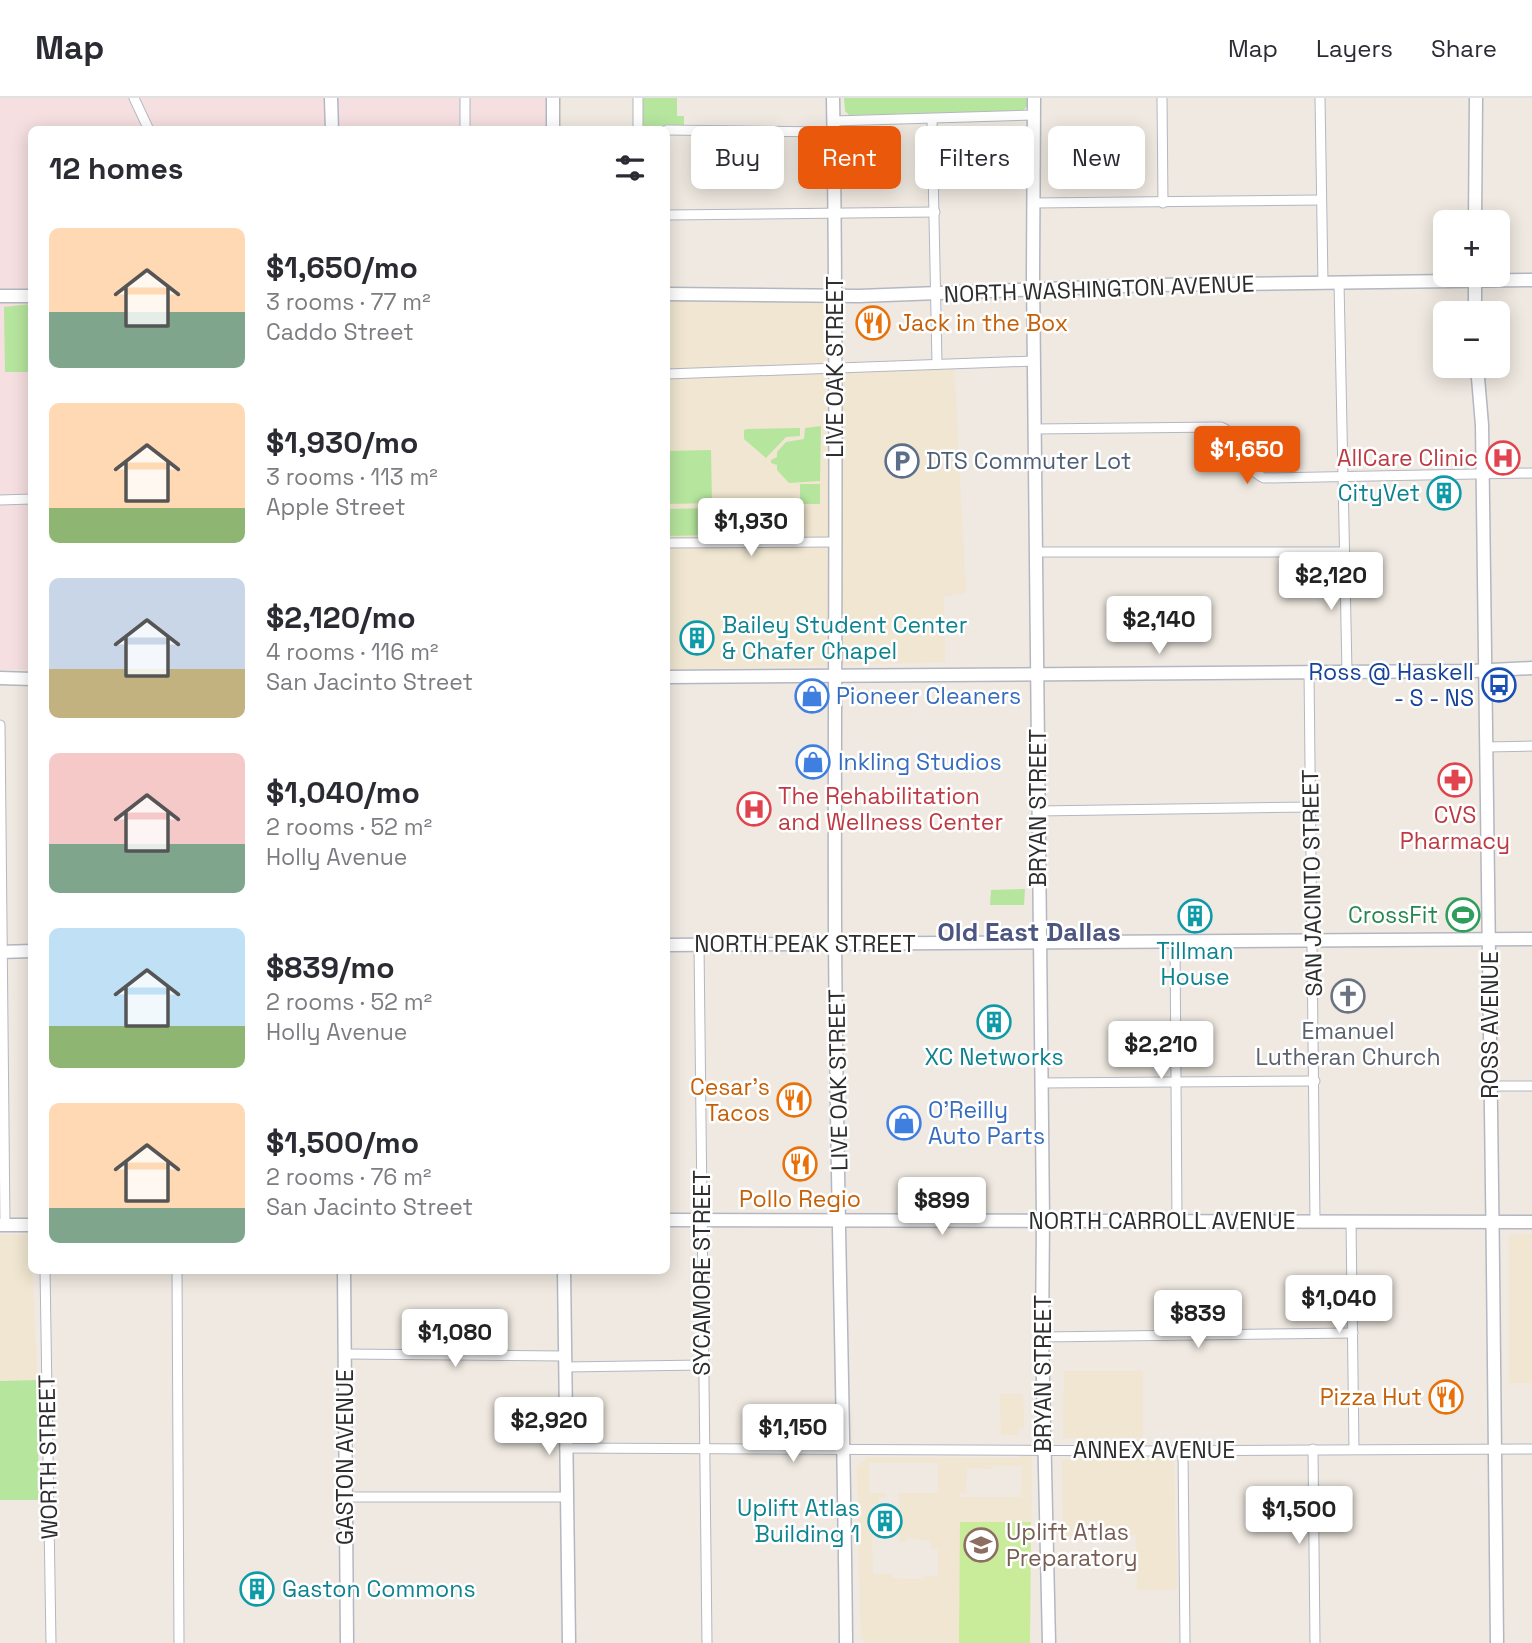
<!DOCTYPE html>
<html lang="en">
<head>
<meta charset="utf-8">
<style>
  :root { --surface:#fff; --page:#f2f2f3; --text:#2b2b33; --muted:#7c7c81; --line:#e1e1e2; --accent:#ea580c }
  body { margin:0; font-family:"Space Grotesk",sans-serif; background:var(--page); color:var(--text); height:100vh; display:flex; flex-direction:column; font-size:26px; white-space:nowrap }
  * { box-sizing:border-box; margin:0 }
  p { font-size:23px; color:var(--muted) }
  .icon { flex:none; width:38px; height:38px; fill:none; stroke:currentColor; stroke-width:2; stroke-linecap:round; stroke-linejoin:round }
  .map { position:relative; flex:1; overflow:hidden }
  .side { position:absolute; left:28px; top:28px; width:642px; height:1148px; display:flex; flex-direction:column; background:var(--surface); border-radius:10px; box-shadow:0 4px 18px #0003 }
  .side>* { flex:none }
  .top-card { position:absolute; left:691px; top:28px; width:665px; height:63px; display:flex; gap:14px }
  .controls { position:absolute; left:1433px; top:112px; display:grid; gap:14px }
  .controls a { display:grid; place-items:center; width:77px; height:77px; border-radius:10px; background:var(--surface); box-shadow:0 4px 18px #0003; font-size:35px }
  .price { position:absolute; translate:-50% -60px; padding:0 16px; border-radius:7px; background:#fff; color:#222; font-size:23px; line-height:46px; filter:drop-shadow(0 2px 4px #0008) }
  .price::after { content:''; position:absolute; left:50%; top:42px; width:21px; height:16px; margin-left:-10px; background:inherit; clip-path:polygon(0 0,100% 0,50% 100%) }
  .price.current { background:var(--accent); color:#fff }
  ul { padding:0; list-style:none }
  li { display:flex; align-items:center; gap:21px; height:175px; padding:0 21px }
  li span { display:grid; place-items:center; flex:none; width:196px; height:140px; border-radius:10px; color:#555 }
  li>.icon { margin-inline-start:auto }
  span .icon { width:84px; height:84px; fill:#fffc; stroke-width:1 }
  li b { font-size:30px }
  h2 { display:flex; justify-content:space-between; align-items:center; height:84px; padding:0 21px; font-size:30px }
  .pill { padding:0 24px; border-radius:10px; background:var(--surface); box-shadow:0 4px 18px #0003; font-size:24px; line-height:63px }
  .pill.current { background:var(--accent); color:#fff }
  header { display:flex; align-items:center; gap:42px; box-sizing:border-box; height:98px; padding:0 35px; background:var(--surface); border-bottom:2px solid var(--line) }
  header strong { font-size:33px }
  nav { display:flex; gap:38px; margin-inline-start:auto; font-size:24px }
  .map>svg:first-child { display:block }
  .education { fill:#f0e6d1; fill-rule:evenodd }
  .medical { fill:#f5dfe0 }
  .green { fill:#b6e59e }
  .pitch { fill:#c9ec9a }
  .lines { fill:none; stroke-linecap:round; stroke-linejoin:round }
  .street-casing { stroke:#b4b7c1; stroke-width:11 }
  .secondary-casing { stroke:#b4b7c1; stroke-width:15 }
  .street { stroke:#fff; stroke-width:9 }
  .secondary { stroke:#fff; stroke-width:12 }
  .labels { text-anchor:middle; stroke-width:5; stroke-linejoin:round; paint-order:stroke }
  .street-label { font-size:23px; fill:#2e2e2e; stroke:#fff }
  .food-label { font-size:23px; fill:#c56008; stroke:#fff; text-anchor:end }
  .health-label { font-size:23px; fill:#be3a42; stroke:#fff; text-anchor:end }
  .service-label { font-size:23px; fill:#4e5e75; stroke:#fff; text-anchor:start }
  .culture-label { font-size:23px; fill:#0d838f; stroke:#fff; text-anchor:end }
  .transit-label { font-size:23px; fill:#164399; stroke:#fff; text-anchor:end }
  .shop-label { font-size:23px; fill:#366cbe; stroke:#fff; text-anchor:start }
  .leisure-label { font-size:23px; fill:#27864d; stroke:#fff; text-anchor:end }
  .worship-label { font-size:23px; fill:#5b616d; stroke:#fff }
  .education-label { font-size:23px; fill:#785e54; stroke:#fff; text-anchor:start }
  .quarter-label { font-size:26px; font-weight:bold; fill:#4d5680; stroke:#fff }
</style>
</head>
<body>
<header>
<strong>Map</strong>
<nav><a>Map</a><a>Layers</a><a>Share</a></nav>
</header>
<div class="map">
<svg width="1532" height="1545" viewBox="0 0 1532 1545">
  <rect width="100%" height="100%" fill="#efe9e1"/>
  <!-- education -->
  <g class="education">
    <polygon points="667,201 829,201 829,208 835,209 837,270 954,266 966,495 944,498 945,564 667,572"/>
    <polygon points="1532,1136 1532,1285 1509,1285 1509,1137"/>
    <polygon points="0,1137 31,1137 37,1282 0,1283"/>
    <polygon points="1064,1273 1143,1273 1143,1340 1063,1340"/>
    <polygon points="1000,1296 1023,1296 1024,1330 1019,1330 1019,1337 1001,1337"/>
    <path d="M1019 1347H1032L1030 1545H867L861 1540 857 1369 868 1359 1019 1360ZM869 1365H938V1395H899V1444L906 1443 907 1440 931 1443V1451H938V1478H924L923 1481H899L892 1480V1476H873L871 1406H879V1399H885V1395H869ZM993 1368H1022L1021 1399H960V1395H966L967 1370 992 1371Z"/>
    <polygon points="1170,1360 1174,1365 1177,1491 1137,1492 1136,1437 1063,1438 1062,1362"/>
  </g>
  <!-- medical -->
  <polygon class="medical" points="0,0 551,0 550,31 32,32 31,571 0,572"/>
  <!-- green -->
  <g class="green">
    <polygon points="642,0 677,0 677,18 684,18 684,29 642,29"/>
    <polygon points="844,0 1027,0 1027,8 1023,13 849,17 845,13"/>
    <polygon points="31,206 31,274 5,274 4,209"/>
    <polygon points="821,328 820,383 789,385 777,372 777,367 771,365 771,362 777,359 777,354 786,344 804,341 805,330"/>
    <polygon points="800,330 800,338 786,339 766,360 744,341 744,332 747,331"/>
    <polygon points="711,352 712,405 667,406 667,353"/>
    <rect x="800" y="386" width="20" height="20"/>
    <polygon points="711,410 712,437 668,438 667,411"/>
    <polygon points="1025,791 1024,807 990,807 991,792"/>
    <polygon points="37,1282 39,1402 0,1402 0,1283"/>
  </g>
  <!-- pitch -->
  <polygon class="pitch" points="960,1424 1031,1424 1030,1545 959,1545"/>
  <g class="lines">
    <defs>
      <g id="street">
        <polyline points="134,0 149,32"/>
        <polyline points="465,0 465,32"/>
        <polyline points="1162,0 1163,105"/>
        <polyline points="1320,0 1323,185"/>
        <polyline points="932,21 937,266"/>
        <polyline points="833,23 1034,17"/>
        <polyline points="638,32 638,0"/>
        <polyline points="667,32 833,34"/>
        <polyline points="1034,105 1321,102"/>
        <polyline points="667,117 935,114"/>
        <polyline points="1339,184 1347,574"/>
        <polyline points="667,276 1034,263"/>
        <path d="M1034 331 1221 329C1240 336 1242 371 1264 380L1532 375"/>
        <polyline points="0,402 32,401"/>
        <polyline points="667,445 834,444"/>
        <polyline points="1035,454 1344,454"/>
        <polyline points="1309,574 1315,1123"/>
        <polyline points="0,627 5,1127"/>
        <polyline points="1487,649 1532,648"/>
        <polyline points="1038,713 1311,709"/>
        <polyline points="1175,843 1177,1122"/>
        <polyline points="699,847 707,1545"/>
        <polyline points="1042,985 1315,983"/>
        <polyline points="1490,988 1532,988"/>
        <polyline points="1351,1123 1354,1351"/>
        <polyline points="45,1172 51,1545"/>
        <polyline points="177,1172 179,1545"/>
        <polyline points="1042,1239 1353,1235"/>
        <polyline points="345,1256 565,1258"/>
        <polyline points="565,1269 703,1267"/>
        <polyline points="565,1350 1148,1353 1532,1351"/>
        <polyline points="1313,1351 1315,1545"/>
        <polyline points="1183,1353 1185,1545"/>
        <polyline points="346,1399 566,1399"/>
      </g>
      <g id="secondary">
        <polyline points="331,0 332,32"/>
        <path d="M833 0C838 277 834 554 835 831 836 1069 844 1307 846 1545"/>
        <polyline points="1034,0 1033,178 1043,1122 1042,1239 1049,1545"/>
        <polyline points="553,32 553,0"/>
        <polyline points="1475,124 1476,0"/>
        <polyline points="1475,177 1475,215"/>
        <polyline points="667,196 859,198 1152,187 1532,182"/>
        <polyline points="0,198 32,198"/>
        <path d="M1477 268 1482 327C1490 733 1492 1139 1497 1545"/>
        <polyline points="667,579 1472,573 1532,570"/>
        <polyline points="0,580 32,581"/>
        <polyline points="667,847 1532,841"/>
        <polyline points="0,854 32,853"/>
        <polyline points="667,1122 1532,1124"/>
        <polyline points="0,1127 32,1127"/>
        <polyline points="344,1172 347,1545"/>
        <polyline points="564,1172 569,1545"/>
      </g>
    </defs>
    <!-- street casing -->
    <use href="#street" class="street-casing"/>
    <!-- secondary casing -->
    <use href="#secondary" class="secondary-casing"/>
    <!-- street -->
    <use href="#street" class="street"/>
    <!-- secondary -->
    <use href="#secondary" class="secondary"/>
  </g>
  <!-- icons -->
  <defs>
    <symbol id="restaurant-ring" viewBox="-11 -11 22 22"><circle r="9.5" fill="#fff" stroke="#e8710a" stroke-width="1.5"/><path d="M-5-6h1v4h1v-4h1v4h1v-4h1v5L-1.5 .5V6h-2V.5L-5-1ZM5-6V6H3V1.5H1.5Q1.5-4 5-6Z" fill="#e8710a"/></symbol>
    <symbol id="hospital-ring" viewBox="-11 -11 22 22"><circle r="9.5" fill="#fff" stroke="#e0444e" stroke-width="1.5"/><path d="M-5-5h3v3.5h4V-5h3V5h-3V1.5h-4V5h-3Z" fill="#e0444e"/></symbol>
    <symbol id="parking-ring" viewBox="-11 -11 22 22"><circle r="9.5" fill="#fff" stroke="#5c6f8a" stroke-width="1.5"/><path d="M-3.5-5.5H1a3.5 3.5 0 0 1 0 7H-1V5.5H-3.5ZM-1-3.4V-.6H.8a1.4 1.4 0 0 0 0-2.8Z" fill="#5c6f8a"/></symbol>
    <symbol id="building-ring" viewBox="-11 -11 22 22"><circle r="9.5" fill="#fff" stroke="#0f9aa8" stroke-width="1.5"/><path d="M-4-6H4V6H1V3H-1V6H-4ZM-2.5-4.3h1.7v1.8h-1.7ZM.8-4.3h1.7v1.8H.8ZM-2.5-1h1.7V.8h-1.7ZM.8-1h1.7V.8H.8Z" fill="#0f9aa8"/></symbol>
    <symbol id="bus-ring" viewBox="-11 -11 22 22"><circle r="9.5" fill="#fff" stroke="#1a4fb4" stroke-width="1.5"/><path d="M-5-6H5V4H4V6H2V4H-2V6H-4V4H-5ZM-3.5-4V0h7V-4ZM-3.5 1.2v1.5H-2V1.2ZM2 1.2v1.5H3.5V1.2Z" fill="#1a4fb4"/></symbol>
    <symbol id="shop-ring" viewBox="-11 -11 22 22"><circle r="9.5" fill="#fff" stroke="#3f7fe0" stroke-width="1.5"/><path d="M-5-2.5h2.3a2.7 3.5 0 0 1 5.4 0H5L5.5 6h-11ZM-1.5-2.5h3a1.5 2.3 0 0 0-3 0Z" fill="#3f7fe0"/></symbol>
    <symbol id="pharmacy-ring" viewBox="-11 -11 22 22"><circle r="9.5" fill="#fff" stroke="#e0444e" stroke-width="1.5"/><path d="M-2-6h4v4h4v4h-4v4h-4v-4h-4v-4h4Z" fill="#e0444e"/></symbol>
    <symbol id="stadium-ring" viewBox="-11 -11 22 22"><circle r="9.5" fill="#fff" stroke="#2e9e5b" stroke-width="1.5"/><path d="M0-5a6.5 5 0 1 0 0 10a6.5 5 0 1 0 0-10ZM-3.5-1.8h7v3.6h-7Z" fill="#2e9e5b"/></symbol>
    <symbol id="church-ring" viewBox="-11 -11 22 22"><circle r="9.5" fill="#fff" stroke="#6b7280" stroke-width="1.5"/><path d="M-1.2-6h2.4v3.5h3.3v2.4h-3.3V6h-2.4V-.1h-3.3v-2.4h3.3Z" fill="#6b7280"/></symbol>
    <symbol id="school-ring" viewBox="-11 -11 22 22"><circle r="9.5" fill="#fff" stroke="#8d6e63" stroke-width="1.5"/><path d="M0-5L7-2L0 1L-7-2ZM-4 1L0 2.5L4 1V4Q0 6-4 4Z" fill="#8d6e63"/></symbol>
  </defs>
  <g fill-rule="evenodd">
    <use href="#restaurant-ring" x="854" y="206" width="38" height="38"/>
    <use href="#hospital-ring" x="1484" y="341" width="38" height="38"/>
    <use href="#parking-ring" x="883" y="344" width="38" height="38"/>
    <use href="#building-ring" x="1425" y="376" width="38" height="38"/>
    <use href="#building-ring" x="678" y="521" width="38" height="38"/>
    <use href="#bus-ring" x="1480" y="568" width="38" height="38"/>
    <use href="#shop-ring" x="793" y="579" width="38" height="38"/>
    <use href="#shop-ring" x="794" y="645" width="38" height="38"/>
    <use href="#pharmacy-ring" x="1436" y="663" width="38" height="38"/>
    <use href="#hospital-ring" x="735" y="692" width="38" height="38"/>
    <use href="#stadium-ring" x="1444" y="798" width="38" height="38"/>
    <use href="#building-ring" x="1176" y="799" width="38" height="38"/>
    <use href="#church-ring" x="1329" y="879" width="38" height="38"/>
    <use href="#building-ring" x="975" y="905" width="38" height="38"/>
    <use href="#restaurant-ring" x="775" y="983" width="38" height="38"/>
    <use href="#shop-ring" x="885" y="1006" width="38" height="38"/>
    <use href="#restaurant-ring" x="781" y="1047" width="38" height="38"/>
    <use href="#restaurant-ring" x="1427" y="1280" width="38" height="38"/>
    <use href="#building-ring" x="866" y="1404" width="38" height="38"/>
    <use href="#school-ring" x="962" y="1428" width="38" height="38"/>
    <use href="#building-ring" x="238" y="1472" width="38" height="38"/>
  </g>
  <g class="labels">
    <!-- street labels -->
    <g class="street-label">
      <text transform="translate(1099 191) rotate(-2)" y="8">NORTH WASHINGTON AVENUE</text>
      <text transform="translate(835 269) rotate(-90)" y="8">LIVE OAK STREET</text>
      <text transform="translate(1038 710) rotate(-90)" y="8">BRYAN STREET</text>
      <text transform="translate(1312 785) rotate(-91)" y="8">SAN JACINTO STREET</text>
      <text x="805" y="854">NORTH PEAK STREET</text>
      <text transform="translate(1490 927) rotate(-90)" y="8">ROSS AVENUE</text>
      <text transform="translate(838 982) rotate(-91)" y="8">LIVE OAK STREET</text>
      <text x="1162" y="1131">NORTH CARROLL AVENUE</text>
      <text transform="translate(702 1175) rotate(-90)" y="8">SYCAMORE STREET</text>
      <text transform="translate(1043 1276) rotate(-90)" y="8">BRYAN STREET</text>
      <text x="1154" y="1360">ANNEX AVENUE</text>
      <text transform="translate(48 1359) rotate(-91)" y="8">WORTH STREET</text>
      <text transform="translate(345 1359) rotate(-90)" y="8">GASTON AVENUE</text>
    </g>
    <!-- food labels -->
    <g class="food-label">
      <text x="898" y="233" text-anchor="start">Jack in the Box</text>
      <text x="770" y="997">Cesar's<tspan x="770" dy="26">Tacos</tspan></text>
      <text x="800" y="1109" text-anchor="middle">Pollo Regio</text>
      <text x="1422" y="1307">Pizza Hut</text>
    </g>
    <!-- health labels -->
    <g class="health-label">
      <text x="1478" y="368">AllCare Clinic</text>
      <text x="778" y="706" text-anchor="start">The Rehabilitation<tspan x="778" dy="26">and Wellness Center</tspan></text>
      <text x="1455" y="725" text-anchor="middle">CVS<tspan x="1455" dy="26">Pharmacy</tspan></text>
    </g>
    <!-- service labels -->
    <g class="service-label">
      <text x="926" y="371">DTS Commuter Lot</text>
    </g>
    <!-- culture labels -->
    <g class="culture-label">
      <text x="1420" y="403">CityVet</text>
      <text x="722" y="535" text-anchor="start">Bailey Student Center<tspan x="722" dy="26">&amp; Chafer Chapel</tspan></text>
      <text x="1195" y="861" text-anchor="middle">Tillman<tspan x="1195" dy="26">House</tspan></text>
      <text x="994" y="967" text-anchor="middle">XC Networks</text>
      <text x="860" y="1418">Uplift Atlas<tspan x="860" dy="26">Building 1</tspan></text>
      <text x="282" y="1499" text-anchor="start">Gaston Commons</text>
    </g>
    <!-- transit labels -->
    <g class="transit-label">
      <text x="1474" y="582">Ross @ Haskell<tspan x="1474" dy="26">- S - NS</tspan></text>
    </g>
    <!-- shop labels -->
    <g class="shop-label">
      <text x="836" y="606">Pioneer Cleaners</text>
      <text x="838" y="672">Inkling Studios</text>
      <text x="928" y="1020">O'Reilly<tspan x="928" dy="26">Auto Parts</tspan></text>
    </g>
    <!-- leisure labels -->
    <g class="leisure-label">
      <text x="1438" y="825">CrossFit</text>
    </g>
    <!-- worship labels -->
    <g class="worship-label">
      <text x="1348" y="941">Emanuel<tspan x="1348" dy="26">Lutheran Church</tspan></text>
    </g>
    <!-- education labels -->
    <g class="education-label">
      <text x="1006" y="1442">Uplift Atlas<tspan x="1006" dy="26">Preparatory</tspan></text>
    </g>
    <!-- quarter labels -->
    <g class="quarter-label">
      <text x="1029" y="843">Old East Dallas</text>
    </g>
  </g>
</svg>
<div class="controls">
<a>+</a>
<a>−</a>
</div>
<b class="price current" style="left:1247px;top:388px">$1,650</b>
<b class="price" style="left:751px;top:460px">$1,930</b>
<b class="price" style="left:1331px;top:514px">$2,120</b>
<b class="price" style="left:1159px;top:558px">$2,140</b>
<b class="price" style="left:1161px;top:983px">$2,210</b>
<b class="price" style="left:942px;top:1139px">$899</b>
<b class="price" style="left:1339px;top:1237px">$1,040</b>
<b class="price" style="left:1198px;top:1252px">$839</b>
<b class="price" style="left:455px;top:1271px">$1,080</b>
<b class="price" style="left:549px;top:1359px">$2,920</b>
<b class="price" style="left:793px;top:1366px">$1,150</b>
<b class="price" style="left:1299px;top:1448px">$1,500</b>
<div class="top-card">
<a class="pill">Buy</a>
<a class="pill current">Rent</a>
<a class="pill">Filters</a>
<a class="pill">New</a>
</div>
<section class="side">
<h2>12 homes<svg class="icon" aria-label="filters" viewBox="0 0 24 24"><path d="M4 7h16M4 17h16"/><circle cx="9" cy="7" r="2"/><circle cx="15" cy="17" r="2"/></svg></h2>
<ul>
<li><span style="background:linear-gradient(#ffd9b3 60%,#7fa58c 0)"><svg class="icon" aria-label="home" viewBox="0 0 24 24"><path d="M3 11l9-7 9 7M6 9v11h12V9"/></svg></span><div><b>$1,650/mo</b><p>3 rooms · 77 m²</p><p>Caddo Street</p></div></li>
<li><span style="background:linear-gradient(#ffd9b3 75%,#8fb573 0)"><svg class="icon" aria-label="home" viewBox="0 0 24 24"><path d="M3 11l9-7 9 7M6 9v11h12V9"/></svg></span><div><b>$1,930/mo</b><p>3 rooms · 113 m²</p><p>Apple Street</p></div></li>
<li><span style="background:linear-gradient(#c9d6e8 65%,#c2b280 0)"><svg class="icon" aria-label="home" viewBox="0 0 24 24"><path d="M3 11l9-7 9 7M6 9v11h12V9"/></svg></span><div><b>$2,120/mo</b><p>4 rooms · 116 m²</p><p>San Jacinto Street</p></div></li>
<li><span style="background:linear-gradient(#f6c9c9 65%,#7fa58c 0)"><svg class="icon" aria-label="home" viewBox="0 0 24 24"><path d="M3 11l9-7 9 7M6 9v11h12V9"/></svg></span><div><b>$1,040/mo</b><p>2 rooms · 52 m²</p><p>Holly Avenue</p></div></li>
<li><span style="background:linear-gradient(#bfe0f5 70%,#8fb573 0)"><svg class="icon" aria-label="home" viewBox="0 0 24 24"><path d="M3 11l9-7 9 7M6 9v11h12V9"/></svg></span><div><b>$839/mo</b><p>2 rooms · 52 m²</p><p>Holly Avenue</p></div></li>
<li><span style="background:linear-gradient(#ffd9b3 75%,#7fa58c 0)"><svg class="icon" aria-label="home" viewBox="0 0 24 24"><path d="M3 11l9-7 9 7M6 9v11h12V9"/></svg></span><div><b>$1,500/mo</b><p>2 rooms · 76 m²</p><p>San Jacinto Street</p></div></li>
</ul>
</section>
</div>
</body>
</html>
